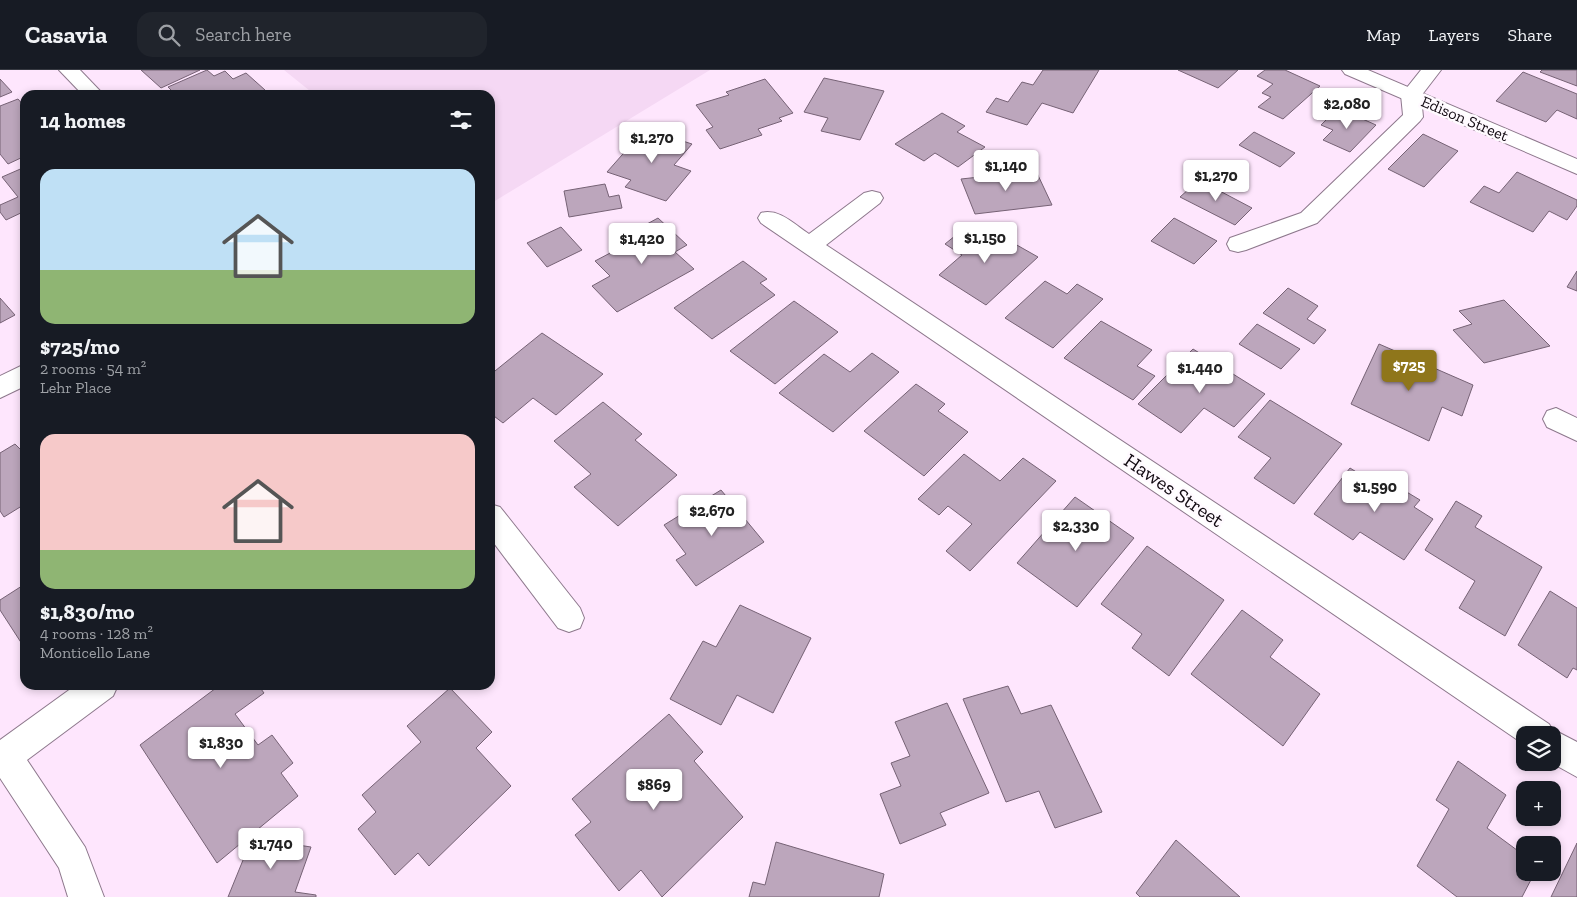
<!DOCTYPE html>
<html lang="en">
<head>
<meta charset="utf-8">
<style>
  :root { --surface:#171b24; --page:#20242c; --text:#f1f3f6; --muted:#9ea1a6; --line:#363941; --accent:#8f761b }
  body { margin:0; font-family:"Zilla Slab",serif; background:var(--page); color:var(--text); height:100vh; display:flex; flex-direction:column; font-size:19px; white-space:nowrap }
  * { box-sizing:border-box; margin:0 }
  p { font-size:16px; color:var(--muted) }
  .icon { flex:none; width:28px; height:28px; fill:none; stroke:currentColor; stroke-width:2; stroke-linecap:round; stroke-linejoin:round }
  .map { position:relative; flex:1; overflow:hidden }
  .sheet { position:absolute; left:20px; top:20px; width:475px; height:600px; display:flex; flex-direction:column; background:var(--surface); border-radius:15px; box-shadow:0 2px 8px #0003 }
  .sheet>* { flex:none }
  .buttons { position:absolute; left:1516px; top:656px; display:grid; gap:10px }
  .buttons a { display:grid; place-items:center; width:45px; height:45px; border-radius:10px; background:var(--surface); box-shadow:0 2px 8px #0003; font-size:25px }
  .price { position:absolute; translate:-50% -42px; padding:0 11px; border-radius:5px; background:#fff; color:#222; font-size:16px; line-height:32px; filter:drop-shadow(0 1px 2px #0008) }
  .price::after { content:''; position:absolute; left:50%; top:30px; width:15px; height:11px; margin-left:-8px; background:inherit; clip-path:polygon(0 0,100% 0,50% 100%) }
  .price.current { background:var(--accent); color:#fff }
  ul { padding:0; list-style:none }
  li { display:grid; align-content:center; gap:10px; height:265px; padding:0 20px }
  li span { display:grid; place-items:center; height:155px; border-radius:15px; color:#555 }
  li>.icon { margin-inline-start:auto }
  span .icon { width:90px; height:90px; fill:#fffc; stroke-width:1 }
  li b { font-size:21px }
  h2 { display:flex; justify-content:space-between; align-items:center; height:60px; padding:0 20px; font-size:21px }
  header { display:flex; align-items:center; gap:30px; box-sizing:border-box; height:70px; padding:0 25px; background:var(--surface); border-bottom:1px solid var(--line) }
  header strong { font-size:24px }
  nav { display:flex; gap:28px; margin-inline-start:auto; font-size:18px }
  .search { width:350px; height:45px; background:var(--page); display:flex; align-items:center; gap:12px; box-sizing:border-box; padding:0 18px; border-radius:15px; color:var(--muted); font-size:19px }
  .map>svg:first-child { display:block }
  .built { fill:#f5d8f4 }
  .building { fill:#bca6bc; stroke:#766275 }
  .lines { fill:none; stroke-linecap:round; stroke-linejoin:round }
  .minor-casing { stroke:#8d788c; stroke-width:2 }
  .tertiary-casing { stroke:#8d788c; stroke-width:2 }
  .minor { fill:#fff; fill-rule:evenodd }
  .tertiary { fill:#fff; fill-rule:evenodd }
  .labels { text-anchor:middle; stroke-width:5; stroke-linejoin:round; paint-order:stroke }
  .far-street-label { font-size:16px; fill:#120a12; stroke:#fffaff }
  .street-label { font-size:20px; fill:#120a12; stroke:#fffaff }
</style>
</head>
<body>
<header>
<strong>Casavia</strong>
<div class="search"><svg class="icon" aria-label="search" viewBox="0 0 24 24"><circle cx="10" cy="10" r="6"/><path d="M15 15l6 6"/></svg>Search here</div>
<nav><a>Map</a><a>Layers</a><a>Share</a></nav>
</header>
<div class="map">
<svg width="1577" height="827" viewBox="0 0 1577 827">
  <rect width="100%" height="100%" fill="#fee6fd"/>
  <!-- built -->
  <polygon class="built" points="284,0 710,0 490,134 490,25 315,25"/>
  <!-- building -->
  <g class="building">
    <polygon points="141,0 200,0 161,18"/>
    <polygon points="207,0 214,6 225,1 233,9 246,3 265,20 253,25 176,25 168,17"/>
    <polygon points="1043,0 1099,0 1073,43 1042,33 1027,55 986,42 996,28 1008,32 1022,12 1033,15"/>
    <polygon points="1178,0 1238,0 1218,18"/>
    <polygon points="1265,0 1285,0 1320,16 1283,49 1258,37 1271,27 1262,23 1273,14 1257,6"/>
    <polygon points="1542,0 1577,0 1577,16 1540,2"/>
    <polygon points="1523,2 1577,24 1577,49 1557,40 1546,52 1496,31"/>
    <polygon points="824,8 884,21 860,70 821,61 828,48 804,42"/>
    <polygon points="0,9 12,22 0,27"/>
    <polygon points="765,9 793,43 779,48 782,51 758,59 762,65 720,79 706,60 713,57 696,35 729,25 726,22"/>
    <polygon points="18,29 25,37 25,86 8,94 0,84 0,36"/>
    <polygon points="1338,38 1376,55 1350,82 1323,70 1333,60 1321,55"/>
    <polygon points="942,43 965,56 957,62 985,77 958,97 935,83 924,91 895,74"/>
    <polygon points="636,56 692,74 674,95 691,101 666,131 625,117 631,110 607,102 637,68 627,65"/>
    <polygon points="1254,62 1295,83 1280,97 1239,75"/>
    <polygon points="1423,64 1458,81 1424,117 1388,99"/>
    <polygon points="25,97 25,141 6,150 0,142 0,135 18,127 2,107"/>
    <polygon points="1036,101 1052,135 975,144 961,109"/>
    <polygon points="1517,102 1577,130 1577,136 1567,150 1549,141 1533,162 1470,132 1484,116 1499,123"/>
    <polygon points="1199,110 1252,138 1235,155 1180,127"/>
    <polygon points="605,114 609,127 619,125 622,138 569,147 564,121"/>
    <polygon points="658,148 687,175 675,182 694,199 617,242 592,216 610,206 595,191 631,172 625,166"/>
    <polygon points="1174,148 1217,171 1194,194 1151,171"/>
    <polygon points="561,157 582,180 547,197 527,173"/>
    <polygon points="966,157 984,167 992,161 1038,187 986,235 939,205 962,185 945,174"/>
    <polygon points="743,191 767,209 760,213 775,225 712,269 674,238"/>
    <polygon points="1577,201 1577,221 1567,217"/>
    <polygon points="1045,211 1067,224 1077,214 1103,229 1053,278 1005,248"/>
    <polygon points="1288,218 1318,236 1307,249 1326,260 1314,274 1263,243"/>
    <polygon points="0,228 15,245 0,253"/>
    <polygon points="1504,230 1550,276 1484,293 1453,260 1472,254 1459,241"/>
    <polygon points="794,231 838,262 775,314 730,281"/>
    <polygon points="1101,251 1152,280 1137,296 1155,306 1133,330 1064,288"/>
    <polygon points="1257,254 1300,279 1281,299 1239,274"/>
    <polygon points="542,263 603,304 556,345 533,328 503,353 490,343 490,305"/>
    <polygon points="1379,274 1473,315 1462,346 1442,337 1429,371 1351,334"/>
    <polygon points="1193,279 1265,324 1234,357 1204,338 1181,363 1138,334"/>
    <polygon points="872,283 899,302 833,362 779,323 824,284 850,302"/>
    <polygon points="916,314 945,334 938,341 968,362 924,406 864,361"/>
    <polygon points="1270,330 1342,374 1294,434 1254,408 1271,388 1238,367"/>
    <polygon points="603,332 642,364 635,370 677,405 618,456 574,417 591,404 554,371"/>
    <polygon points="15,374 25,384 25,434 4,447 0,441 0,383"/>
    <polygon points="964,384 1000,411 1023,388 1056,411 970,501 946,481 972,454 948,436 939,445 918,429"/>
    <polygon points="1350,398 1385,420 1390,412 1420,430 1414,437 1433,449 1404,490 1360,462 1353,470 1314,444"/>
    <polygon points="721,420 764,472 696,516 676,490 686,484 664,455"/>
    <polygon points="1075,427 1134,468 1077,537 1017,493"/>
    <polygon points="1456,431 1482,446 1475,457 1542,497 1505,566 1459,538 1475,511 1425,480"/>
    <polygon points="1147,476 1224,530 1169,606 1132,578 1142,564 1101,534"/>
    <polygon points="25,514 25,572 22,574 0,540 0,530"/>
    <polygon points="1550,521 1577,538 1577,600 1573,598 1567,608 1518,575"/>
    <polygon points="740,535 811,568 773,643 737,625 721,655 670,629 703,571 716,577"/>
    <polygon points="1242,540 1283,570 1270,587 1320,624 1283,676 1191,604"/>
    <polygon points="220,615 258,615 264,623 235,644 258,675 272,665 293,693 281,703 298,726 217,793 140,675"/>
    <polygon points="1008,616 1021,644 1051,635 1102,742 1055,758 1039,721 1006,732 963,629"/>
    <polygon points="450,618 492,662 476,678 511,716 429,796 418,783 395,805 358,759 376,742 362,725 421,672 407,656"/>
    <polygon points="947,633 989,723 940,743 946,755 900,774 880,724 901,716 891,693 910,686 895,652"/>
    <polygon points="669,644 703,682 694,691 743,747 662,827 641,800 619,821 575,765 591,752 572,729"/>
    <polygon points="1458,691 1506,725 1487,758 1525,786 1525,802 1535,802 1522,827 1457,827 1417,796 1449,739 1436,730"/>
    <polygon points="252,768 311,777 295,822 316,825 316,827 228,827"/>
    <polygon points="1176,770 1240,827 1140,827 1136,823"/>
    <polygon points="776,772 884,804 879,827 749,827 753,812 765,815"/>
    <polygon points="1577,773 1577,827 1551,827"/>
  </g>
  <g class="lines">
    <defs>
      <g id="minor">
        <polygon points="59,0 80,0 104,25 83,25"/>
        <polygon points="1421,0 1441,0 1421,26 1423,47 1420,51 1317,153 1246,180 1238,182 1230,180 1227,174 1230,168 1301,143 1403,45 1401,25"/>
        <path d="M872 121 880 123 883 128 880 133 826 175 1549 654 1552 659 1577 672V707L1550 692H1552V665H1525V675L761 153 758 148 761 143C779 138 795 155 809 164L864 123Z"/>
        <polygon points="25,294 25,316 0,328 0,306"/>
        <polygon points="1556,338 1577,348 1577,371 1547,357 1543,349 1547,341"/>
        <polygon points="490,434 500,437 580,538 584,548 580,558 569,562 558,558 490,468"/>
        <polygon points="76,615 118,615 113,626 27,690 85,777 104,827 68,827 59,798 0,708 0,670"/>
      </g>
      <polygon id="tertiary" points="1342,0 1368,0 1577,89 1577,104 1345,4"/>
    </defs>
    <!-- minor casing -->
    <use href="#minor" class="minor-casing"/>
    <!-- tertiary casing -->
    <use href="#tertiary" class="tertiary-casing"/>
    <!-- minor -->
    <use href="#minor" class="minor"/>
    <!-- tertiary -->
    <use href="#tertiary" class="tertiary"/>
  </g>
  <g class="labels">
    <!-- far-street labels -->
    <g class="far-street-label">
      <text transform="translate(1465 48) rotate(23)" y="6">Edison Street</text>
    </g>
    <!-- street labels -->
    <g class="street-label">
      <text transform="translate(1174 420) rotate(34)" y="7">Hawes Street</text>
    </g>
  </g>
</svg>
<div class="buttons">
<a><svg class="icon" aria-label="layers" viewBox="0 0 24 24"><path d="M12 4l9 5-9 5-9-5zM3 14l9 5 9-5"/></svg></a>
<a>+</a>
<a>−</a>
</div>
<b class="price" style="left:1347px;top:60px">$2,080</b>
<b class="price" style="left:652px;top:94px">$1,270</b>
<b class="price" style="left:1006px;top:122px">$1,140</b>
<b class="price" style="left:1216px;top:132px">$1,270</b>
<b class="price" style="left:985px;top:194px">$1,150</b>
<b class="price" style="left:642px;top:195px">$1,420</b>
<b class="price current" style="left:1409px;top:322px">$725</b>
<b class="price" style="left:1200px;top:324px">$1,440</b>
<b class="price" style="left:1375px;top:443px">$1,590</b>
<b class="price" style="left:712px;top:467px">$2,670</b>
<b class="price" style="left:1076px;top:482px">$2,330</b>
<b class="price" style="left:221px;top:699px">$1,830</b>
<b class="price" style="left:654px;top:741px">$869</b>
<b class="price" style="left:271px;top:800px">$1,740</b>
<section class="sheet">
<h2>14 homes<svg class="icon" aria-label="filters" viewBox="0 0 24 24"><path d="M4 7h16M4 17h16"/><circle cx="9" cy="7" r="2"/><circle cx="15" cy="17" r="2"/></svg></h2>
<ul>
<li><span style="background:linear-gradient(#bfe0f5 65%,#8fb573 0)"><svg class="icon" aria-label="home" viewBox="0 0 24 24"><path d="M3 11l9-7 9 7M6 9v11h12V9"/></svg></span><div><b>$725/mo</b><p>2 rooms · 54 m²</p><p>Lehr Place</p></div></li>
<li><span style="background:linear-gradient(#f6c9c9 75%,#8fb573 0)"><svg class="icon" aria-label="home" viewBox="0 0 24 24"><path d="M3 11l9-7 9 7M6 9v11h12V9"/></svg></span><div><b>$1,830/mo</b><p>4 rooms · 128 m²</p><p>Monticello Lane</p></div></li>
</ul>
</section>
</div>
</body>
</html>
